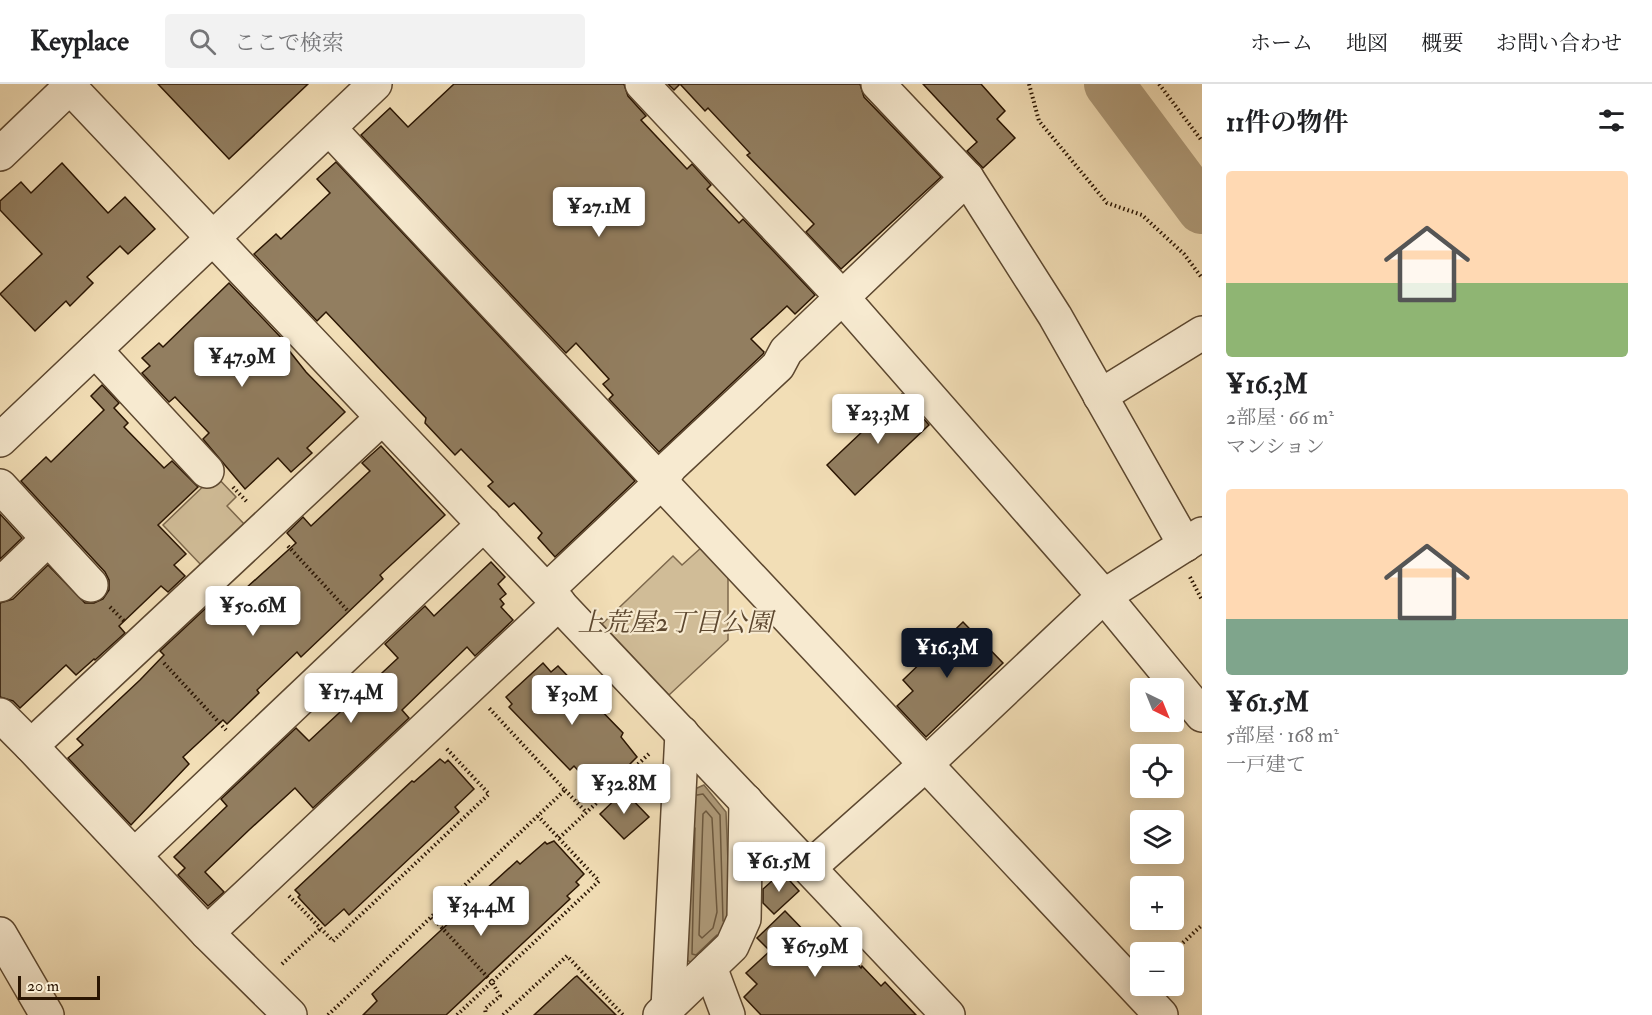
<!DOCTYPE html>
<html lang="ja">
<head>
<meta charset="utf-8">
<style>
  :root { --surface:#fff; --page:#f2f2f2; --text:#202124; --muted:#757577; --line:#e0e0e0; --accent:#111827 }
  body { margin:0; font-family:"IM FELL Double Pica","Noto Serif JP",serif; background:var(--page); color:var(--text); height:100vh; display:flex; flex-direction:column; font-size:22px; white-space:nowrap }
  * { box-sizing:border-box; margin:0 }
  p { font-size:20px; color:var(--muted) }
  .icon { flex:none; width:33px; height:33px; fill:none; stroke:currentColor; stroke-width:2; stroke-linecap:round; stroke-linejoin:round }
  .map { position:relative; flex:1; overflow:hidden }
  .details { display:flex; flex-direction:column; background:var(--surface); width:450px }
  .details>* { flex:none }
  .needle { width:39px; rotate:137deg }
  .controls { position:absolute; left:1130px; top:594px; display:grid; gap:12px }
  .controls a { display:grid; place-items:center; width:54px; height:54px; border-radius:6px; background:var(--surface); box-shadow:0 3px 15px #0003; font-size:30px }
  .scale { position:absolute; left:18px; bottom:15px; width:82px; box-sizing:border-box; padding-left:6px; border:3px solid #2a1502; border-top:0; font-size:16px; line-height:21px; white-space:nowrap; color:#2a1502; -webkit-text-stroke:4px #f7ead0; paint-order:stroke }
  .price { position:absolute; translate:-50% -51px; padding:0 14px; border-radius:6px; background:#fff; color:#222; font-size:20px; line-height:39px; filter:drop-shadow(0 2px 3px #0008) }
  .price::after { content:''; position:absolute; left:50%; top:36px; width:18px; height:14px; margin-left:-9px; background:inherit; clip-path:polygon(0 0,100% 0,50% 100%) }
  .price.active { background:var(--accent); color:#fff }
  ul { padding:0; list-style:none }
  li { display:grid; align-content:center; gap:12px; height:318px; padding:0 24px }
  li span { display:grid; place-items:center; height:186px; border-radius:6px; color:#555 }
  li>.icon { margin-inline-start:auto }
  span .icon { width:108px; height:108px; fill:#fffc; stroke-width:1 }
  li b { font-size:26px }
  h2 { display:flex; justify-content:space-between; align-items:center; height:72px; padding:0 24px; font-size:26px }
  header { display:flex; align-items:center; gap:36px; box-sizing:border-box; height:84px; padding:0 30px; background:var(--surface); border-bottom:2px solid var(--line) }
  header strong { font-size:28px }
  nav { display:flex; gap:33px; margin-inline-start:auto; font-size:21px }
  .search { width:420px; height:54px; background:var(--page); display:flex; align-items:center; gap:15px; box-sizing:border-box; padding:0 21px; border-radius:6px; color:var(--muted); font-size:22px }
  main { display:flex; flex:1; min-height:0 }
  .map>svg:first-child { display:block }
  .green { fill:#d0bc97; stroke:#7d684c; stroke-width:1.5 }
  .water { fill:#ae9a79; stroke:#796549; stroke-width:1.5 }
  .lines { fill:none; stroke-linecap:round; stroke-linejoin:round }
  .shore { stroke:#6c583e; stroke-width:1.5 }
  .river { stroke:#ae9a79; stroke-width:50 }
  .building { fill:#927e60; stroke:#2a1502; stroke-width:1.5 }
  .minor-casing { stroke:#5c472f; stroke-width:36 }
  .path { stroke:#2a1502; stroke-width:4; stroke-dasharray:1.5 3; stroke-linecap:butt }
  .minor { stroke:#f7ead0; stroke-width:33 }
  .labels { text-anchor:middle; stroke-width:4.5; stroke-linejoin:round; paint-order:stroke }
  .park-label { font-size:26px; font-style:italic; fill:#5c472f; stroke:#f7ead0 }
</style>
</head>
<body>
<header>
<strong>Keyplace</strong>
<div class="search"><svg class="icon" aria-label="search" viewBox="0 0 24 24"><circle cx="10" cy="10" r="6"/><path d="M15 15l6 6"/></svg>ここで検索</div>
<nav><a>ホーム</a><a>地図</a><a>概要</a><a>お問い合わせ</a></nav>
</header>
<main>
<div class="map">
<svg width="1202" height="931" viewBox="0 0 1202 931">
  <rect width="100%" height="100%" fill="#f2deb6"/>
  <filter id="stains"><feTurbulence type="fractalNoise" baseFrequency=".00333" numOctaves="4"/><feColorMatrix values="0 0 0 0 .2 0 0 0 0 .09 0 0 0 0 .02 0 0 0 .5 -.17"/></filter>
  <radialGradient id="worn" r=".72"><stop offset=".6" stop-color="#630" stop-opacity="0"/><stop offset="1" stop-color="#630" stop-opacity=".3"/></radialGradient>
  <!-- green -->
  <g class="green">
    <polygon points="215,391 236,413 227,422 245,441 202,482 163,441"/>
    <polygon points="702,463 728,491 728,556 669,611 602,540 673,472 682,481"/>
  </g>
  <!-- water -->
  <polygon class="water" points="704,701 726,728 730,828 725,852 694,880 685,875 690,707"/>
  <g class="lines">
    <!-- shore -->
    <g class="shore">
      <polyline points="697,711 703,710 720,731 723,837"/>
      <polygon points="706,727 712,734 717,828 713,844 702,854 699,851 703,730"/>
      <polyline points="695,744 692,870 696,871 717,851"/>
    </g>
    <!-- river -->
    <polyline class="river" points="1109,0 1202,125"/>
  </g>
  <!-- building -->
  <g class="building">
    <polygon points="158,0 308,0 229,75"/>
    <polygon points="454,0 624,0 628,12 646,32 641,36 687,85 692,80 711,101 707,105 739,139 743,135 815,211 795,230 787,222 751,255 764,268 763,270 659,368 609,315 613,311 603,300 609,295 576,259 566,269 361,51 390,24 408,43"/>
    <polygon points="668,0 860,0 864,13 941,93 841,185 806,148 814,140 747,71 750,69 708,24 705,27 680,0 674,6"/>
    <polygon points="923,0 981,0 1005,27 997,35 1015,54 983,84 967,67 977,58"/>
    <polygon points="336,78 635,397 555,473 538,454 542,449 514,419 509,423 488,402 493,398 461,365 455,371 425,339 426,334 326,228 317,237 254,170 276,150 281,155 330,109 317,95"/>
    <polygon points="62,79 108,129 125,113 155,145 128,170 120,162 87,193 93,199 70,222 66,217 35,247 0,210 42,170 0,126 0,117 21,98 31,109"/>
    <polygon points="229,199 289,262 287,264 306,288 345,328 307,364 312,369 291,388 278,374 245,405 203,355 209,349 175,313 169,318 142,289 150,282 142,274 159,259 163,263"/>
    <polygon points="102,301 119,319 114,324 128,339 124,343 164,384 172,377 198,403 158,441 186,470 174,481 185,492 168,508 161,502 119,542 125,549 95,576 94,575 76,591 66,581 20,624 13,617 0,613 0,519 13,515 48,481 85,519 94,519 103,515 109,506 109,496 105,488 21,397 46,373 51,378 104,326 91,312"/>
    <polygon points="902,310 929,341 855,411 827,381"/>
    <polygon points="381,362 445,431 380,491 383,495 301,573 297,568 257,606 259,609 227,640 223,636 183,673 189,680 131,741 68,674 83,661 77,655 140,596 164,571 160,567 206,524 214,533 296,459 287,449 303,433 311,442 370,387 362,379"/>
    <polygon points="0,430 22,454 0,475"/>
    <polygon points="491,478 505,493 498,500 506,510 500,515 504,520 501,523 513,536 475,572 467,563 402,626 409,634 313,724 295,704 249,746 205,788 224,808 208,822 178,791 185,784 174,773 227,722 221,715 296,644 309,657 398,574 385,560 425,522 434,532"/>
    <polygon points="963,538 1003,579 926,653 897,622 913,607 903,596"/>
    <polygon points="543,579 551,588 558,582 623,649 621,653 637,673 600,710 574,682 570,686 509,623 512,620 506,613"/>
    <polygon points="440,675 445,679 448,676 474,705 455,723 459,728 349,831 344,825 325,842 298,813 300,811 295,806 412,697 414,698"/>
    <polygon points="624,707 649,733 624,755 600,730"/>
    <polygon points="554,757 584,790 576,798 579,801 567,812 570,815 446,931 363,931 377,917 372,910 452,836 517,777 520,780 545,758 547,760"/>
    <polygon points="782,788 799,807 774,830 763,819 763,805"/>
    <polygon points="785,827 813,856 825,845 861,884 862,882 881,902 885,898 916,931 761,931 744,913 757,900 746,889 770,867 757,854"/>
    <polygon points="577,892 616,931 534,931 575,893"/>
  </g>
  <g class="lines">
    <defs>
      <g id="minor">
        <polyline points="67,0 948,931"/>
        <polyline points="642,0 842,213 1104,512 1202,631"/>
        <polyline points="878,0 967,94 1055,232 1185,461"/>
        <polyline points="329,44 1161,931"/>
        <polyline points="0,70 73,0"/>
        <polyline points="95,266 207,387"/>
        <polyline points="1100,312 1202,249"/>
        <polyline points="0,356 375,0"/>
        <polyline points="0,402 91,501"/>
        <polyline points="0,501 48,455"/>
        <polyline points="547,506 653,406 671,382 778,282 786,267 967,94"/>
        <polyline points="0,631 31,662"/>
        <polyline points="135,771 484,440"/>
        <polyline points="809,784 925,681 1104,512 1202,450"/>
        <polyline points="207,849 559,519"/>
        <polyline points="0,850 47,931"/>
        <polyline points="710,883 728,931"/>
        <polyline points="668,924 682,649"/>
        <polyline points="290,931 207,849 31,662 382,334"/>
        <polyline points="660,931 732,862 744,835 746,717"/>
      </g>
    </defs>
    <!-- minor casing -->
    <use href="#minor" class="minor-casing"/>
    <!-- path -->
    <g class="path">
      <polyline points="1029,0 1039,37 1107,119 1142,131 1184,170 1202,194"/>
      <polyline points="1159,0 1202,57"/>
      <polyline points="233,403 248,419"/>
      <polyline points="288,462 348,527"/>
      <polyline points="1190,493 1202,516"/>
      <polyline points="110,523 124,537"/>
      <polyline points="164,579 226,646"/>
      <polyline points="565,706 586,728"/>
      <polyline points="559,754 651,668"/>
      <polyline points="289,812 333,857 489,710 446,664"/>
      <polyline points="432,833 492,898 500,912 485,925 486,931"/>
      <polyline points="1173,868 1202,841"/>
      <polyline points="282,880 321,844"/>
      <polyline points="328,931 565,706 489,624"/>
      <polyline points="457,931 599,797 538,732"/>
      <polyline points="503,931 567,872 623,931"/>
    </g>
    <!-- minor -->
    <use href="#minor" class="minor"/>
  </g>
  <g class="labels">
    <!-- park labels -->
    <g class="park-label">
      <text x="675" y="547">上荒屋2丁目公園</text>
    </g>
  </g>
  <rect width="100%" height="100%" filter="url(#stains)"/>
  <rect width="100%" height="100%" fill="url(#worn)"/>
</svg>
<div class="controls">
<a><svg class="needle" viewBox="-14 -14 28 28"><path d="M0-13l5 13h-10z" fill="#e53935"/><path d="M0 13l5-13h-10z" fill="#757577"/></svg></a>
<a><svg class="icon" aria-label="locate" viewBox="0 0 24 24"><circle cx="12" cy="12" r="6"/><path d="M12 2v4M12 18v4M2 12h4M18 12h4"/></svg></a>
<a><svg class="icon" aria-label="layers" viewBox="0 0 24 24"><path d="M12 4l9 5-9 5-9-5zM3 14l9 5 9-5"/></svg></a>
<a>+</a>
<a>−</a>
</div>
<div class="scale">20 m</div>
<b class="price" style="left:599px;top:154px">¥27.1M</b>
<b class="price" style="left:242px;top:304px">¥47.9M</b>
<b class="price" style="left:878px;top:361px">¥23.3M</b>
<b class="price" style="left:253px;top:553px">¥50.6M</b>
<b class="price active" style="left:947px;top:595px">¥16.3M</b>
<b class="price" style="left:351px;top:640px">¥17.4M</b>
<b class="price" style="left:572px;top:642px">¥30M</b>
<b class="price" style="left:624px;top:731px">¥32.8M</b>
<b class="price" style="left:779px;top:809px">¥61.5M</b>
<b class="price" style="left:481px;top:853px">¥34.4M</b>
<b class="price" style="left:815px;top:894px">¥67.9M</b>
</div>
<section class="details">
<h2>11件の物件<svg class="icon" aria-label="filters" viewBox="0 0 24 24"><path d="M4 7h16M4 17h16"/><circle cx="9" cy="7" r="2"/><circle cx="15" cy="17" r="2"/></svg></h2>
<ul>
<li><span style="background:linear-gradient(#ffd9b3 60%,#8fb573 0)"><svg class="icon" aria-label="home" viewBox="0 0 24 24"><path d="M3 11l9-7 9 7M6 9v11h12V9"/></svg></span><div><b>¥16.3M</b><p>2部屋 · 66 m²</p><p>マンション</p></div></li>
<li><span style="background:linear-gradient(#ffd9b3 70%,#7fa58c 0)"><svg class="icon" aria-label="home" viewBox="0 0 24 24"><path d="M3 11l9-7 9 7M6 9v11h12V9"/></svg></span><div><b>¥61.5M</b><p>5部屋 · 168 m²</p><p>一戸建て</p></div></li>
</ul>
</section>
</main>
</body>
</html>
